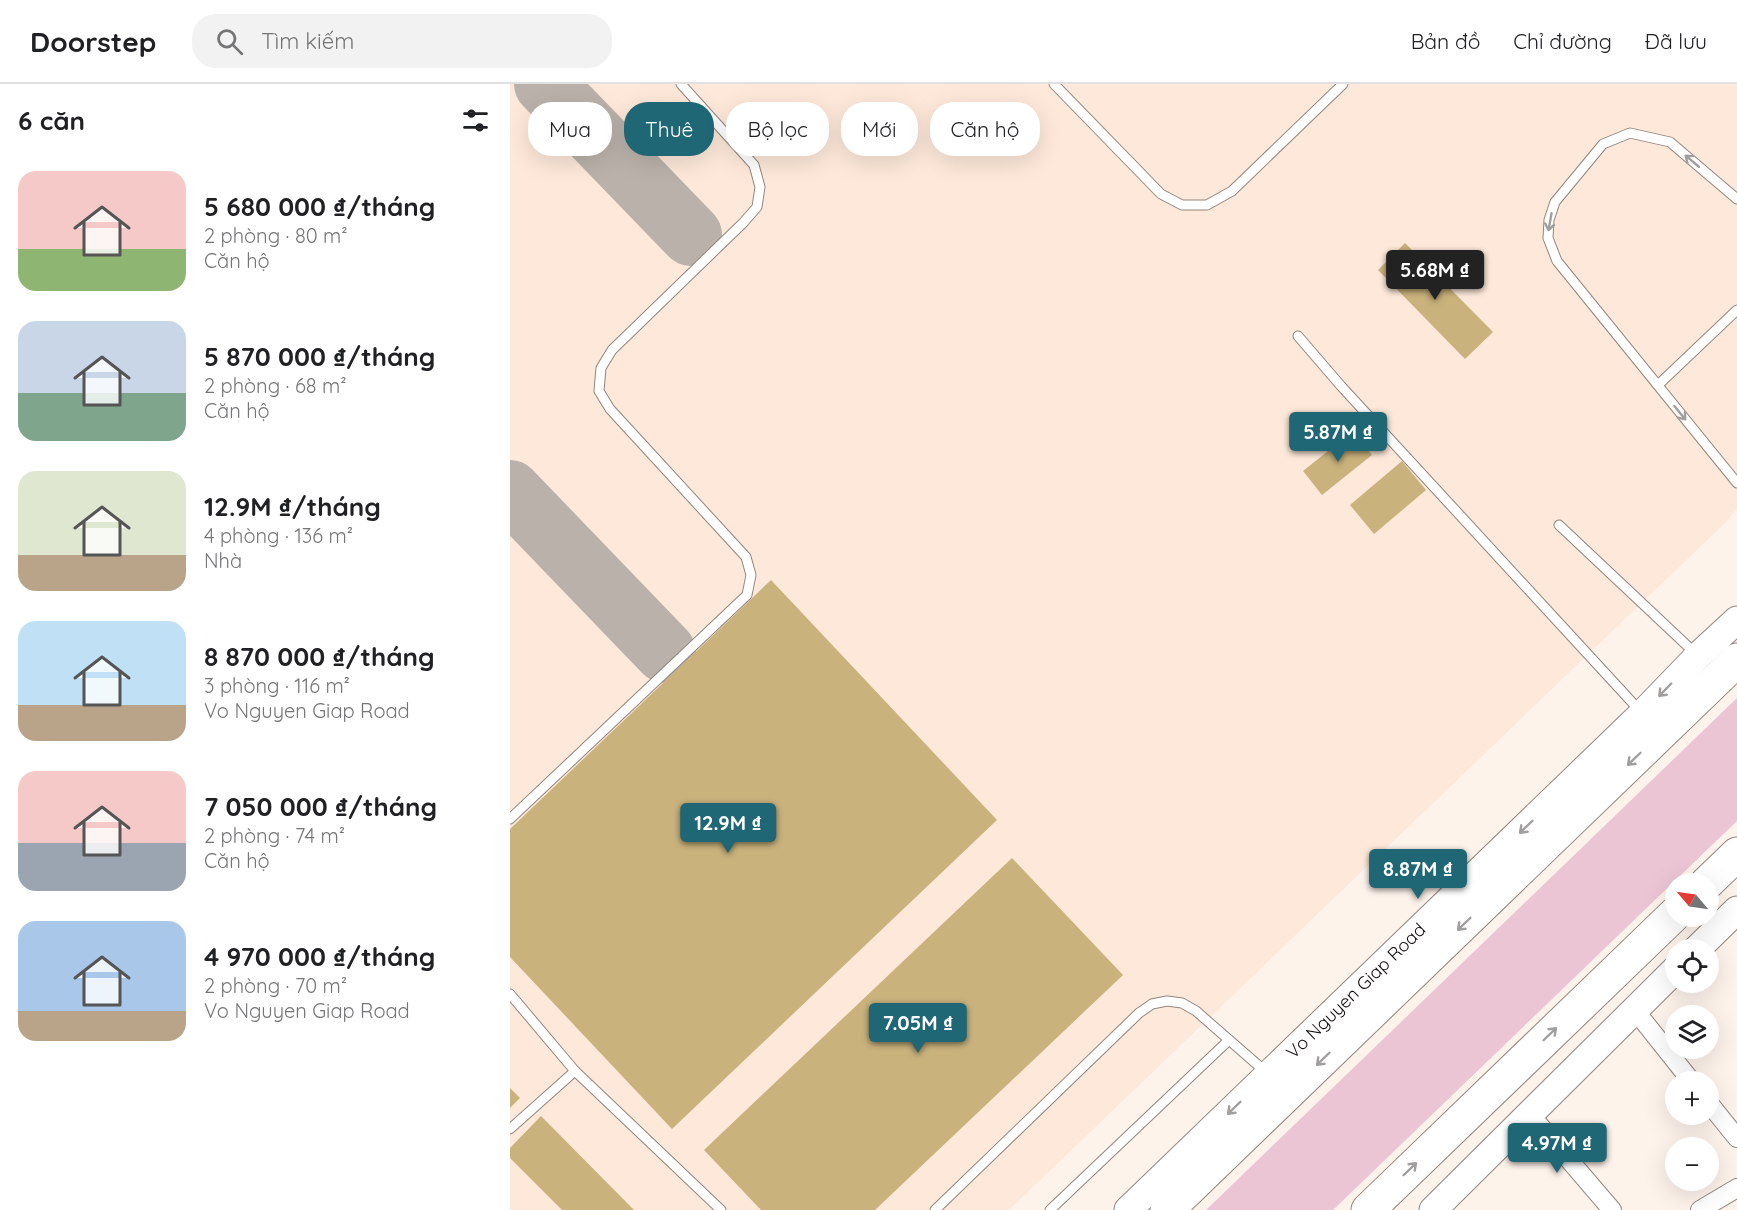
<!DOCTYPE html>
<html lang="vi">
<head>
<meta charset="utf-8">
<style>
  :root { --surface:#fff; --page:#f2f2f2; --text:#202124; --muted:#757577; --line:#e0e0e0; --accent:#206776 }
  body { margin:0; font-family:Quicksand,sans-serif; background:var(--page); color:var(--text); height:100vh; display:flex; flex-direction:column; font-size:22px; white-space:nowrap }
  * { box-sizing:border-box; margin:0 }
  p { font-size:20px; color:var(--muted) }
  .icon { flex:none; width:33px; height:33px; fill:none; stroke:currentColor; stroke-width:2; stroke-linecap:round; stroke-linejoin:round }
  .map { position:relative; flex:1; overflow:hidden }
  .side { display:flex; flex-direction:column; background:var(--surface); width:510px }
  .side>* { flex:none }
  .top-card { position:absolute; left:18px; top:18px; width:570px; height:54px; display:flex; gap:12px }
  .needle { width:39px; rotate:299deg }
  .controls { position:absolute; left:1155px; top:789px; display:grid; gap:12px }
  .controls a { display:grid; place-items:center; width:54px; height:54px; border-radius:50%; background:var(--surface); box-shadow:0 6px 24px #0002; font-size:30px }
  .price { position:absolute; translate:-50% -51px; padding:0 14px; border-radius:6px; background:var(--accent); color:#fff; font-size:20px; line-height:39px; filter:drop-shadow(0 2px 3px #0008) }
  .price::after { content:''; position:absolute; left:50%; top:36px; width:18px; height:14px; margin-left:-9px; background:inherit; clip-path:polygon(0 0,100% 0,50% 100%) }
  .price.on { background:#222; color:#fff }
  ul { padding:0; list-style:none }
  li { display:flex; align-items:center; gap:18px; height:150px; padding:0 18px }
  li span { display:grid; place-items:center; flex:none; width:168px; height:120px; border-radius:18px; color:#555 }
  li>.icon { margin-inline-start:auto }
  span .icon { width:72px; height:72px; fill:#fffc; stroke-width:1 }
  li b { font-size:26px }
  h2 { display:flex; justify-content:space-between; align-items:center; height:72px; padding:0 18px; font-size:26px }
  .pill { padding:0 21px; border-radius:24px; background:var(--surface); box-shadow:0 6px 24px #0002; font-size:21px; line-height:54px }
  .pill.on { background:var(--accent); color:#fff }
  header { display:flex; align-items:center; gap:36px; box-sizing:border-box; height:84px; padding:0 30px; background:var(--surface); border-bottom:2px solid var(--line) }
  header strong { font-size:28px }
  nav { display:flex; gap:33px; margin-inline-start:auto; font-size:21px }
  .search { width:420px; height:54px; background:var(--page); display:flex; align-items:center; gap:15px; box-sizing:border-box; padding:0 21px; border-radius:24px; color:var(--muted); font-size:22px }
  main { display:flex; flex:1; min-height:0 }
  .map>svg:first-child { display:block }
  .built { fill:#fde8d9 }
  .green { fill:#ebc5d4 }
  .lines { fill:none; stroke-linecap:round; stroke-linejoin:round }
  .taxiway { stroke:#bab2aa; stroke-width:62 }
  .building { fill:#c9b27c }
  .lane-casing { stroke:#92857c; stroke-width:11 }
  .street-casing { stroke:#92857c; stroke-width:20 }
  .secondary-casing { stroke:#92857c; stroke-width:29 }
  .highway-casing { stroke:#92857c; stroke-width:35 }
  .lane { stroke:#fff; stroke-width:9 }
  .street { stroke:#fff; stroke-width:18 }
  .secondary { stroke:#fff; stroke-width:27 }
  .highway { stroke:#fff; stroke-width:33 }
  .oneway { stroke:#a19f9d }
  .labels { text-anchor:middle; stroke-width:5; stroke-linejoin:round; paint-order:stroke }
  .street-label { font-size:18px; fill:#130e0b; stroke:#fff }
</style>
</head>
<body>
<header>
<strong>Doorstep</strong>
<div class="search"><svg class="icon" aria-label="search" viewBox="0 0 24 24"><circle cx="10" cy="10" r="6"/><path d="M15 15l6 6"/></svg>Tìm kiếm</div>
<nav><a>Bản đồ</a><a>Chỉ đường</a><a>Đã lưu</a></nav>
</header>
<main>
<section class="side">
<h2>6 căn<svg class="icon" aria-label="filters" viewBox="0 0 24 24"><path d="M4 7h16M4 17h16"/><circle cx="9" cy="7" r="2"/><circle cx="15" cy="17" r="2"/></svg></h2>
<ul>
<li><span style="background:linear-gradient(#f6c9c9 65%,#8fb573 0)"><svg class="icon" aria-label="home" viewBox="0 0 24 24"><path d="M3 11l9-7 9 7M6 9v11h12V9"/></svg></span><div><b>5 680 000 ₫/tháng</b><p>2 phòng · 80 m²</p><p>Căn hộ</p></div></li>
<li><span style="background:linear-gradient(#c9d6e8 60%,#7fa58c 0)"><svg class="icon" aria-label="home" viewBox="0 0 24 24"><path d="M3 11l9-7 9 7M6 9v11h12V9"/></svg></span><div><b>5 870 000 ₫/tháng</b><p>2 phòng · 68 m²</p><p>Căn hộ</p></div></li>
<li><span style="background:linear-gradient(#dfe7d0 70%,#b9a48a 0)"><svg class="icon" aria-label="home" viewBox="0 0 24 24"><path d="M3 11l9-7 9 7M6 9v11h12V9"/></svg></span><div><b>12.9M ₫/tháng</b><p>4 phòng · 136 m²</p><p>Nhà</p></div></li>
<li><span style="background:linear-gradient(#bfe0f5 70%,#b9a48a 0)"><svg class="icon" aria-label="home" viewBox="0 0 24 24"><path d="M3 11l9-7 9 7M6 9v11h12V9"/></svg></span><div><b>8 870 000 ₫/tháng</b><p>3 phòng · 116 m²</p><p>Vo Nguyen Giap Road</p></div></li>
<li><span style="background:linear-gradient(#f6c9c9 60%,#9aa5b1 0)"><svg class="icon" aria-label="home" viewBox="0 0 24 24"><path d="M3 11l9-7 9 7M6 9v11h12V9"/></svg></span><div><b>7 050 000 ₫/tháng</b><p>2 phòng · 74 m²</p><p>Căn hộ</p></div></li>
<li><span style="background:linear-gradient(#a9c7e8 75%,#b9a48a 0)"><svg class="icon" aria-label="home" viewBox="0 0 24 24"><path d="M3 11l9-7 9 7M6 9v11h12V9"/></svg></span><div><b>4 970 000 ₫/tháng</b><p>2 phòng · 70 m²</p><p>Vo Nguyen Giap Road</p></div></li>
</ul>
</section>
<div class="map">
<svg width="1227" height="1126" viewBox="0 0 1227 1126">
  <rect width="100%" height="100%" fill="#fef3eb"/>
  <!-- built -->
  <polygon class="built" points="0,0 1227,0 1227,425 1215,439 499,1126 0,1126"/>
  <!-- green -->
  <polygon class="green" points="1227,614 1227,737 823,1126 696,1126"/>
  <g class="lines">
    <!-- taxiway -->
    <g class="taxiway">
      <polyline points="35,0 181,151"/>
      <polyline points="0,407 155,568"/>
    </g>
  </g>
  <!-- building -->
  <g class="building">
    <polygon points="895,159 983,248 955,275 868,186"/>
    <polygon points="843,347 862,371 812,411 793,387"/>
    <polygon points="892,377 916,406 864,450 840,421"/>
    <polygon points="261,496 487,736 162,1045 0,873 0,745"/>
    <polygon points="502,774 613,891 365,1126 251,1126 194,1066"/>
    <polygon points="0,1004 10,1014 0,1024"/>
    <polygon points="31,1032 124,1126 52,1126 0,1074 0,1064"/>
  </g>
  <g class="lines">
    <defs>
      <g id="lane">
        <polyline points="544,0 651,110 672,121 697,121 722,107 833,0"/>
        <polyline points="1227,115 1160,58 1120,49 1093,60 1045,118 1039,136 1038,154 1047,177 1227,399"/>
        <polyline points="788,252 831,302 1131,628"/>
        <polyline points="1148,301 1227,226"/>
        <polyline points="1049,441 1186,570"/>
        <polyline points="0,735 237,511 241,491 236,473 100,325 89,307 91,284 102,266 233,139 247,123 250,103 244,81 171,0"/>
        <polyline points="0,910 65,987 211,1126"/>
        <polyline points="0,1045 65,987"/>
        <polyline points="425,1126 629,929 642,920 657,917 672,919 686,927 757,989"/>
        <polyline points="540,1126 719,956"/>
      </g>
      <g id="street">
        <polyline points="1124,925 1182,998"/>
        <polyline points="1198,1018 1227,1054"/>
        <polyline points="1019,1029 1102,1126"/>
        <polyline points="1190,1126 1227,1104"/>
      </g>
      <g id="secondary">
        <polyline points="1186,866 1227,826"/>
        <polyline points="618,1126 1132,630 1188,572 1227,536"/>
        <polyline points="923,1126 1166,885"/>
      </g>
      <g id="highway">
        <polyline points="1196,800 1227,770"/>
        <polyline points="657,1126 1227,576"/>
        <polyline points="858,1126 1166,829"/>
      </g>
    </defs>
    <!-- lane casing -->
    <use href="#lane" class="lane-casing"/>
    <!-- street casing -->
    <use href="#street" class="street-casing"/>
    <!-- secondary casing -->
    <use href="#secondary" class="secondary-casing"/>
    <!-- highway casing -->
    <use href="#highway" class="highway-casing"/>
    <!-- lane -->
    <use href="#lane" class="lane"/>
    <!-- street -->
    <use href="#street" class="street"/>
    <!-- secondary -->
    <use href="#secondary" class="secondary"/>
    <!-- highway -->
    <use href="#highway" class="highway"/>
  </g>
  <!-- one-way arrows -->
  <defs><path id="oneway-shaft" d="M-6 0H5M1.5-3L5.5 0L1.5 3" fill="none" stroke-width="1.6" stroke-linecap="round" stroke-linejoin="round" transform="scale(1.5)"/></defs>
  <g class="oneway">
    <use href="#oneway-shaft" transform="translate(1182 77) rotate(-140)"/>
    <use href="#oneway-shaft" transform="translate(1040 138) rotate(100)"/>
    <use href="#oneway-shaft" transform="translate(1170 329) rotate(51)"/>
    <use href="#oneway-shaft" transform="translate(1155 606) rotate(134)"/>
    <use href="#oneway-shaft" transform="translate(1124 675) rotate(136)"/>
    <use href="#oneway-shaft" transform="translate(1016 743) rotate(136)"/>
    <use href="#oneway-shaft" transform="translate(954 840) rotate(136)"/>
    <use href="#oneway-shaft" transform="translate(1040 950) rotate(-44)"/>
    <use href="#oneway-shaft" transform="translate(813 975) rotate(136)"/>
    <use href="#oneway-shaft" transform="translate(724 1024) rotate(136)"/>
    <use href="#oneway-shaft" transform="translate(900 1085) rotate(-44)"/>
  </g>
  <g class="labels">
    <!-- street labels -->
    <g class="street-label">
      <text transform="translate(846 907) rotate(-44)" y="6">Vo Nguyen Giap Road</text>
    </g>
  </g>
</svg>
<div class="controls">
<a><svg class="needle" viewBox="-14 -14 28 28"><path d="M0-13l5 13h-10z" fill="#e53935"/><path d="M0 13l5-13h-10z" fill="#757577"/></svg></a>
<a><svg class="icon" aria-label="locate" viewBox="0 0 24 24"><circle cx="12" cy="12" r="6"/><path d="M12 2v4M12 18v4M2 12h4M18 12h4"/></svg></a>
<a><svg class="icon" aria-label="layers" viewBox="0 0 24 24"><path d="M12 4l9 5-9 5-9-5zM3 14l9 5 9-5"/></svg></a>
<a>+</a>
<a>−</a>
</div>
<b class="price on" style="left:925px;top:217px">5.68M ₫</b>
<b class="price" style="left:828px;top:379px">5.87M ₫</b>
<b class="price" style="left:218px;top:770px">12.9M ₫</b>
<b class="price" style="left:908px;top:816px">8.87M ₫</b>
<b class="price" style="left:408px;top:970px">7.05M ₫</b>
<b class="price" style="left:1047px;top:1090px">4.97M ₫</b>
<div class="top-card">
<a class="pill">Mua</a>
<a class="pill on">Thuê</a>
<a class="pill">Bộ lọc</a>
<a class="pill">Mới</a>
<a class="pill">Căn hộ</a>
</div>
</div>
</main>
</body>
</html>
